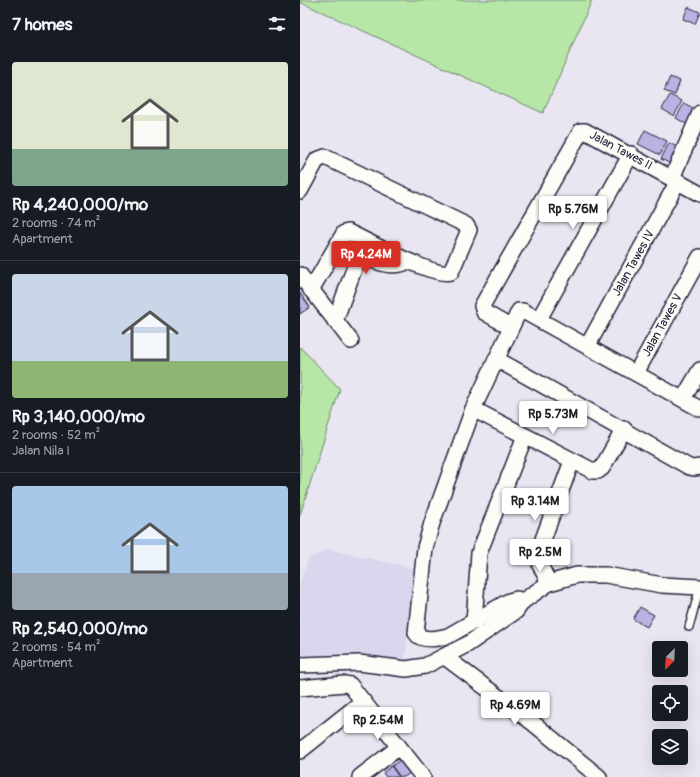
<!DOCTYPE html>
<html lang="en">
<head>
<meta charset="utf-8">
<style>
  :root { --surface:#171b24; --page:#242831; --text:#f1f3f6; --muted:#9ea1a6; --line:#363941; --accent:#d93025 }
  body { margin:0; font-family:Pangolin,sans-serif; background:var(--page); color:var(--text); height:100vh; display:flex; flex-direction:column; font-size:15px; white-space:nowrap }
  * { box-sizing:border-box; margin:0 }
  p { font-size:13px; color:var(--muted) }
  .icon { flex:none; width:22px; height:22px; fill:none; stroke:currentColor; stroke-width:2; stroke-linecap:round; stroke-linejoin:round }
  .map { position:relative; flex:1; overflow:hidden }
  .panel { display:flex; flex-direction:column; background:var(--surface); width:300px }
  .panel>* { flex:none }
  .needle { width:26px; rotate:204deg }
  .tools { position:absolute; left:352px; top:641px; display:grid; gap:8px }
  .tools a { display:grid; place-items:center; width:36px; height:36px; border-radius:4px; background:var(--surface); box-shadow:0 4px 16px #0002; font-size:20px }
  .price { position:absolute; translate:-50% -34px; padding:0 9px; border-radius:4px; background:#fff; color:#222; font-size:13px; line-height:26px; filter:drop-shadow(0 1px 2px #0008) }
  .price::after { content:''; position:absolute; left:50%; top:24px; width:12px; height:9px; margin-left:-6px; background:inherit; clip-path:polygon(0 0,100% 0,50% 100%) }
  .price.on { background:var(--accent); color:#fff }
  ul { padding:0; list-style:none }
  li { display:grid; align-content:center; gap:8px; height:212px; padding:0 12px }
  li+li { border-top:1px solid var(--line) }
  li span { display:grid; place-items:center; height:124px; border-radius:4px; color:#555 }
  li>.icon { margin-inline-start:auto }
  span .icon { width:72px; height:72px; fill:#fffc; stroke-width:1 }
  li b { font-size:17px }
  h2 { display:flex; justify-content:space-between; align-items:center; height:48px; padding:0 12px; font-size:17px }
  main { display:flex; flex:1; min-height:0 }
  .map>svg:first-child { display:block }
  .built { fill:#dbd6ed }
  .green { fill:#b7e7a6; stroke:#6c8470 }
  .building { fill:#bab2e3; stroke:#22223b }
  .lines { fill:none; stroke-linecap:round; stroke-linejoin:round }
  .service-casing { stroke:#22223b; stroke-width:10 }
  .minor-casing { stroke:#22223b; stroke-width:18 }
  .service { stroke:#fdfcf7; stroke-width:7 }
  .minor { stroke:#fdfcf7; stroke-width:15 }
  .labels { text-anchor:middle; stroke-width:4; stroke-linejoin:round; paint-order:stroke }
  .street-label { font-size:12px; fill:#22223b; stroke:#fdfcf7 }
</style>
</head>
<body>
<main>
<section class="panel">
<h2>7 homes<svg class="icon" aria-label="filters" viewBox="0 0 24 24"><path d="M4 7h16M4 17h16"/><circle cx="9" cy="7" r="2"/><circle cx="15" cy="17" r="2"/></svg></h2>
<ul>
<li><span style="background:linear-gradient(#dfe7d0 70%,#7fa58c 0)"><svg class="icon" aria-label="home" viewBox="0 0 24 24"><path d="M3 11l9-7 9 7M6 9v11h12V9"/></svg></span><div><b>Rp 4,240,000/mo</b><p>2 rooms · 74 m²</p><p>Apartment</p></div></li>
<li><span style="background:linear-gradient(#c9d6e8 70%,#8fb573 0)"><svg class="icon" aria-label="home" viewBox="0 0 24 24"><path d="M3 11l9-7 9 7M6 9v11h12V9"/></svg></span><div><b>Rp 3,140,000/mo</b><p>2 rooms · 52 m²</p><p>Jalan Nila I</p></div></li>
<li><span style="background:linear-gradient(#a9c7e8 70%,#9aa5b1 0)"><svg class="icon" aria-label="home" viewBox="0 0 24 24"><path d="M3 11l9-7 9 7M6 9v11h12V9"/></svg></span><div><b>Rp 2,540,000/mo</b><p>2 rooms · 54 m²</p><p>Apartment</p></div></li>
</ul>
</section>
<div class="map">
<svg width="400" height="777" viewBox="0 0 400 777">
  <rect width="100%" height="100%" fill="#e9e6f1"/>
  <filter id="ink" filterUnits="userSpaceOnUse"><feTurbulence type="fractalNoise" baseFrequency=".025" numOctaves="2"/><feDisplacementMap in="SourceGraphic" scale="8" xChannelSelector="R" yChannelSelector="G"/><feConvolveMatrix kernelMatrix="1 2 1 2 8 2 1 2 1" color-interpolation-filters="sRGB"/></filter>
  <g filter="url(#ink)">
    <!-- built -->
    <polygon class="built" points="28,549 116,569 105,659 0,657 0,582 8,559"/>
    <!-- green -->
    <g class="green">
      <polygon points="0,0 292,0 243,113 0,2"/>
      <polygon points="0,347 40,389 0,515"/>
    </g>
    <!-- building -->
    <g class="building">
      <polygon points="388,7 400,12 395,24 383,19"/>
      <polygon points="370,77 380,81 375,95 364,91"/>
      <polygon points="370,95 382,101 374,116 362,109"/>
      <polygon points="384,103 398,111 390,126 376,118"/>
      <polygon points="345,130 367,141 360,155 338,144"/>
      <polygon points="369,143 381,149 373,165 361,159"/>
      <polygon points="0,293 10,307 0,314"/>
      <polygon points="340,607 354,615 347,627 333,619"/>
      <polygon points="100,760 110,773 104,777 100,777 92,766"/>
      <polygon points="91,766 99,777 86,777 83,773"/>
    </g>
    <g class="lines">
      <defs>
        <polyline id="service" points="389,627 400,587"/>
        <g id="minor">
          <polyline points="372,178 400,113"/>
          <path d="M0 191 17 160 25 157 166 225 169 230 151 272C137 279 65 240 48 232L44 233 11 290"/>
          <polyline points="0,275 51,341"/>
          <polyline points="239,319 331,154"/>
          <path d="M35 321 58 258 62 257C76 261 94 270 107 261"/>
          <polyline points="210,327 184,312 182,306 281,131 285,131 400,194"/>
          <polyline points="288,345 378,181"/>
          <polyline points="196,359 389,467 394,468 400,467"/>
          <polyline points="336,373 400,257"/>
          <polyline points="383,399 400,370"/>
          <polyline points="173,409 293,471 298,471 302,468 324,429"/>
          <polyline points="249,583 240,565 239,550 272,461"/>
          <path d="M223 601 217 599 209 601 148 636C140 638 121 642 116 633L125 548 132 523 173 409 219 311H223L400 409"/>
          <polyline points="174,622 179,553 225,436"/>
          <polyline points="145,657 233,723 299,777"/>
          <polyline points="0,665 59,663 106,669 125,666 168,644 216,611 223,601 249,583 277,575 306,575 362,585 400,587"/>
          <polyline points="0,688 44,684 50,685 123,777"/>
          <polyline points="0,751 63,701"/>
          <polyline points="60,777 99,747"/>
        </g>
      </defs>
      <!-- service casing -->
      <use href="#service" class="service-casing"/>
      <!-- minor casing -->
      <use href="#minor" class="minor-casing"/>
      <!-- service -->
      <use href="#service" class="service"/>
      <!-- minor -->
      <use href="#minor" class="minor"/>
    </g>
  </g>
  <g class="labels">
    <!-- street labels -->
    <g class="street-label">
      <text transform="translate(321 150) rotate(28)" y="4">Jalan Tawes II</text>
      <text transform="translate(333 263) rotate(-61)" y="4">Jalan Tawes IV</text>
      <text transform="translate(362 325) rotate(-61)" y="4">Jalan Tawes V</text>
    </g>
  </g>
</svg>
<div class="tools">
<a><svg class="needle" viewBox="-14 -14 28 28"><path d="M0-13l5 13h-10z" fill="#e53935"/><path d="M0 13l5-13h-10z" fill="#9ea1a6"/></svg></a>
<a><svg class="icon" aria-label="locate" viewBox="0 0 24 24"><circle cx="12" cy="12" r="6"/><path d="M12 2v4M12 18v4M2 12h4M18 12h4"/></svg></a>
<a><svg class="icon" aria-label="layers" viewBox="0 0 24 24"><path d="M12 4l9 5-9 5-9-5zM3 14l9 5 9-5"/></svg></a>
</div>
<b class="price" style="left:273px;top:230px">Rp 5.76M</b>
<b class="price on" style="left:66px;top:275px">Rp 4.24M</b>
<b class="price" style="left:253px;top:435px">Rp 5.73M</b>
<b class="price" style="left:235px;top:522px">Rp 3.14M</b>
<b class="price" style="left:240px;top:573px">Rp 2.5M</b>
<b class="price" style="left:215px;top:726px">Rp 4.69M</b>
<b class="price" style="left:78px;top:741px">Rp 2.54M</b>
</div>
</main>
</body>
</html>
